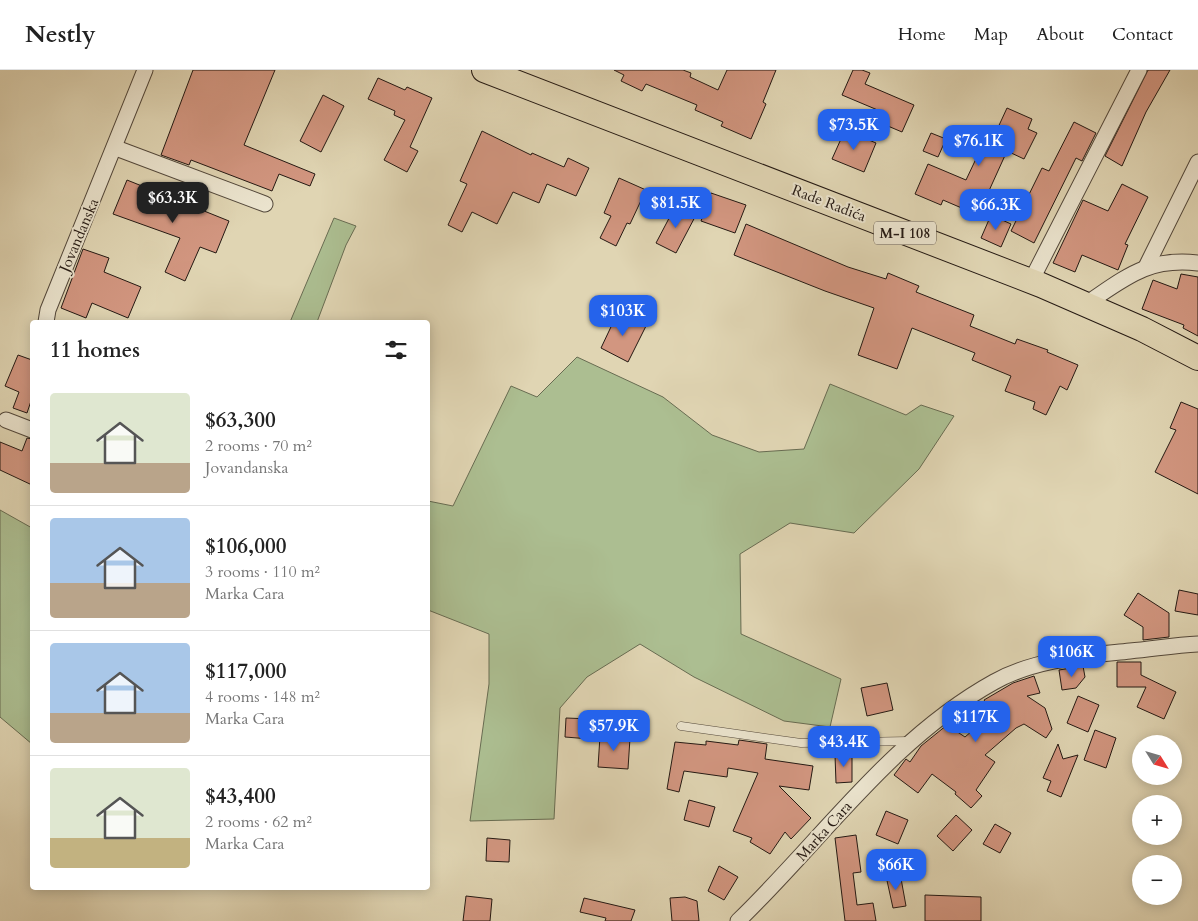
<!DOCTYPE html>
<html lang="en">
<head>
<meta charset="utf-8">
<style>
  :root { --surface:#fff; --page:#f2f2f2; --text:#222; --muted:#767676; --line:#e0e0e0; --accent:#2563eb }
  body { margin:0; font-family:Cardo,serif; background:var(--page); color:var(--text); height:100vh; display:flex; flex-direction:column; font-size:19px; white-space:nowrap }
  * { box-sizing:border-box; margin:0 }
  p { font-size:16px; color:var(--muted) }
  .icon { flex:none; width:28px; height:28px; fill:none; stroke:currentColor; stroke-width:2; stroke-linecap:round; stroke-linejoin:round }
  .map { position:relative; flex:1; overflow:hidden }
  .details { position:absolute; left:30px; top:250px; width:400px; height:570px; display:flex; flex-direction:column; background:var(--surface); border-radius:5px; box-shadow:0 2px 12px #0003 }
  .details>* { flex:none }
  .needle { width:32px; rotate:127deg }
  .controls { position:absolute; left:1132px; top:665px; display:grid; gap:10px }
  .controls a { display:grid; place-items:center; width:50px; height:50px; border-radius:50%; background:var(--surface); box-shadow:0 2px 12px #0003; font-size:25px }
  .price { position:absolute; translate:-50% -42px; padding:0 11px; border-radius:10px; background:var(--accent); color:#fff; font-size:16px; line-height:32px; filter:drop-shadow(0 1px 2px #0008) }
  .price::after { content:''; position:absolute; left:50%; top:30px; width:15px; height:11px; margin-left:-8px; background:inherit; clip-path:polygon(0 0,100% 0,50% 100%) }
  .price.selected { background:#222; color:#fff }
  ul { padding:0; list-style:none }
  li { display:flex; align-items:center; gap:15px; height:125px; padding:0 20px }
  li+li { border-top:1px solid var(--line) }
  li span { display:grid; place-items:center; flex:none; width:140px; height:100px; border-radius:5px; color:#555 }
  li>.icon { margin-inline-start:auto }
  span .icon { width:60px; height:60px; fill:#fffc; stroke-width:1 }
  li b { font-size:21px }
  h2 { display:flex; justify-content:space-between; align-items:center; height:60px; padding:0 20px; font-size:21px }
  header { display:flex; align-items:center; gap:30px; box-sizing:border-box; height:70px; padding:0 25px; background:var(--surface); border-bottom:1px solid var(--line) }
  header strong { font-size:24px }
  nav { display:flex; gap:28px; margin-inline-start:auto; font-size:18px }
  .map>svg:first-child { display:block }
  .green { fill:#acbe91; stroke:#686c52 }
  .building { fill:#d29680; stroke:#241913 }
  .lines { fill:none; stroke-linecap:round; stroke-linejoin:round }
  .service-casing { stroke:#53483b; stroke-width:9 }
  .minor-casing { stroke:#53483b; stroke-width:17 }
  .primary-casing { stroke:#241913; stroke-width:26 }
  .service { stroke:#ebe4ce; stroke-width:8 }
  .minor { stroke:#ebe4ce; stroke-width:15 }
  .primary { stroke:#e0d5b3; stroke-width:24 }
  .labels { text-anchor:middle; stroke-width:4; stroke-linejoin:round; paint-order:stroke }
  .shield { fill:#ebe4ce; stroke:#60564b; stroke-width:1 }
  .shield-label { font-size:14px; font-weight:bold; fill:#241913 }
  .street-label { font-size:15px; fill:#241913; stroke:#ebe4ce }
</style>
</head>
<body>
<header>
<strong>Nestly</strong>
<nav><a>Home</a><a>Map</a><a>About</a><a>Contact</a></nav>
</header>
<div class="map">
<svg width="1198" height="851" viewBox="0 0 1198 851">
  <rect width="100%" height="100%" fill="#e0d5b3"/>
  <filter id="stains"><feTurbulence type="fractalNoise" baseFrequency=".004" numOctaves="4"/><feColorMatrix values="0 0 0 0 .2 0 0 0 0 .09 0 0 0 0 .02 0 0 0 .5 -.17"/></filter>
  <radialGradient id="worn" r=".72"><stop offset=".6" stop-color="#630" stop-opacity="0"/><stop offset="1" stop-color="#630" stop-opacity=".3"/></radialGradient>
  <!-- green -->
  <g class="green">
    <polygon points="334,148 356,156 346,175 317,252 290,252"/>
    <polygon points="577,287 663,327 712,365 759,382 804,379 830,314 906,345 921,335 954,346 919,399 854,463 790,453 740,484 741,564 841,609 830,657 784,651 694,607 640,574 587,607 560,638 554,749 470,751 489,614 489,564 428,540 428,431 453,436 511,316 537,327"/>
    <polygon points="0,440 32,458 32,674 0,647"/>
  </g>
  <!-- building -->
  <g class="building">
    <polygon points="193,0 275,0 244,75 315,104 310,116 279,104 272,121 191,90 189,95 161,85"/>
    <polygon points="614,0 683,0 691,3 690,7 718,20 727,0 776,0 763,32 766,34 751,69 721,56 723,52 695,40 697,35 646,14 642,21 621,11 624,5"/>
    <polygon points="853,0 862,0 870,3 865,14 914,35 902,62 876,51 880,41 842,25"/>
    <polygon points="1148,0 1170,0 1146,42 1122,96 1105,86"/>
    <polygon points="378,8 405,20 407,17 432,28 410,77 418,81 407,102 384,90 405,50 394,45 395,41 368,29"/>
    <polygon points="323,25 344,36 321,82 300,71"/>
    <polygon points="1007,38 1032,49 1028,59 1037,63 1024,89 1007,81 978,145 943,130 941,135 915,124 928,94 966,110 983,74 989,77"/>
    <polygon points="1074,52 1096,63 1082,91 1076,88 1034,173 1011,161 1042,98 1049,101"/>
    <polygon points="845,60 876,73 864,102 832,89"/>
    <polygon points="482,61 531,85 532,83 564,97 568,88 589,98 576,126 547,114 539,133 513,122 497,154 472,142 462,162 448,155 467,114 460,111"/>
    <polygon points="931,63 946,69 938,87 923,81"/>
    <polygon points="619,108 646,120 630,154 627,153 616,176 600,168 611,146 604,143"/>
    <polygon points="127,110 229,151 216,183 200,177 185,211 165,202 180,168 113,144"/>
    <polygon points="1122,114 1148,127 1125,174 1128,175 1118,200 1082,185 1075,202 1053,193 1083,130 1108,141"/>
    <polygon points="711,123 746,135 735,163 701,151"/>
    <polygon points="676,135 696,145 676,183 656,173"/>
    <polygon points="991,145 1011,154 1001,177 981,168"/>
    <polygon points="746,154 848,197 886,209 888,203 919,216 916,222 974,245 970,256 1015,274 1017,269 1048,280 1047,282 1078,295 1067,320 1060,316 1046,345 1033,339 1035,332 1005,321 1011,306 972,290 975,283 912,258 897,299 858,285 874,238 825,221 734,185"/>
    <polygon points="83,179 109,188 104,202 141,217 128,248 92,233 86,248 61,238"/>
    <polygon points="1181,204 1198,207 1198,266 1183,258 1184,255 1142,239 1153,210 1177,219"/>
    <polygon points="618,242 646,256 628,292 601,278"/>
    <polygon points="18,285 32,290 32,328 27,343 13,338 19,322 5,316"/>
    <polygon points="1181,332 1198,339 1198,424 1155,402 1176,360 1170,358"/>
    <polygon points="27,368 32,369 32,415 0,400 0,372 22,381"/>
    <polygon points="1179,520 1198,524 1198,545 1175,541"/>
    <polygon points="1138,523 1169,543 1169,567 1143,570 1143,557 1124,545"/>
    <polygon points="1117,592 1141,592 1141,605 1176,622 1164,649 1137,637 1146,617 1117,617"/>
    <polygon points="1083,596 1085,607 1076,618 1062,620 1059,600"/>
    <polygon points="1034,606 1040,623 1027,626 1045,638 1052,659 1046,668 1024,654 1016,658 985,685 995,692 976,720 982,726 971,738 955,724 956,722 932,704 918,723 894,705 906,689 910,692 921,676 947,655 965,667 993,643 984,630 1013,613"/>
    <polygon points="887,613 893,640 867,646 861,618"/>
    <polygon points="1078,626 1099,635 1088,662 1067,653"/>
    <polygon points="566,648 591,649 590,669 565,667"/>
    <polygon points="1095,660 1116,668 1106,698 1084,690"/>
    <polygon points="600,666 630,668 628,699 598,697"/>
    <polygon points="739,670 767,674 765,689 813,696 809,720 779,716 811,748 791,769 785,762 770,784 750,772 752,768 733,761 758,703 728,698 727,707 684,701 679,722 667,719 675,672 706,675 706,671 738,675"/>
    <polygon points="1058,674 1063,689 1078,685 1061,727 1047,721 1051,711 1043,708"/>
    <polygon points="852,684 852,712 836,713 835,685"/>
    <polygon points="689,730 715,737 709,757 684,750"/>
    <polygon points="886,741 908,750 898,774 876,765"/>
    <polygon points="956,745 972,760 953,781 937,766"/>
    <polygon points="995,754 1011,763 1000,783 983,774"/>
    <polygon points="856,765 861,802 853,803 857,835 873,833 876,851 845,851 835,768"/>
    <polygon points="487,768 510,770 509,792 486,791"/>
    <polygon points="719,796 738,807 724,830 708,821"/>
    <polygon points="900,803 906,836 893,838 886,806"/>
    <polygon points="925,825 981,827 981,851 925,851"/>
    <polygon points="466,826 492,829 490,851 463,851"/>
    <polygon points="685,827 697,831 699,851 672,851 670,828"/>
    <polygon points="584,828 635,840 631,851 605,851 606,848 580,842"/>
  </g>
  <g class="lines">
    <defs>
      <polyline id="service" points="681,656 801,673 909,671"/>
      <g id="minor">
        <polyline points="116,78 265,134"/>
        <polyline points="1146,197 1198,92"/>
        <polyline points="1031,211 1139,0"/>
        <path d="M1086 234C1125 208 1148 187 1198 193"/>
        <polyline points="46,252 48,240 145,0"/>
        <polyline points="6,350 32,360"/>
        <path d="M738 851C822 770 891 669 994 612 1035 589 1085 586 1130 581 1153 579 1175 575 1198 574"/>
      </g>
      <polyline id="primary" points="484,0 1041,215 1142,259 1198,288"/>
    </defs>
    <!-- service casing -->
    <use href="#service" class="service-casing"/>
    <!-- minor casing -->
    <use href="#minor" class="minor-casing"/>
    <!-- primary casing -->
    <use href="#primary" class="primary-casing"/>
    <!-- service -->
    <use href="#service" class="service"/>
    <!-- minor -->
    <use href="#minor" class="minor"/>
    <!-- primary -->
    <use href="#primary" class="primary"/>
  </g>
  <g class="labels">
    <!-- shield labels -->
    <rect class="shield" x="874" y="151.5" width="62" height="23" rx="4"/>
    <g class="shield-label">
      <text x="905" y="168">M-I 108</text>
    </g>
    <!-- street labels -->
    <g class="street-label">
      <text transform="translate(829 133) rotate(21)" y="5">Rade Radića</text>
      <text transform="translate(79 165) rotate(-67)" y="5">Jovandanska</text>
      <text transform="translate(824 761) rotate(-48)" y="5">Marka Cara</text>
    </g>
  </g>
  <rect width="100%" height="100%" filter="url(#stains)"/>
  <rect width="100%" height="100%" fill="url(#worn)"/>
</svg>
<div class="controls">
<a><svg class="needle" viewBox="-14 -14 28 28"><path d="M0-13l5 13h-10z" fill="#e53935"/><path d="M0 13l5-13h-10z" fill="#767676"/></svg></a>
<a>+</a>
<a>−</a>
</div>
<b class="price" style="left:854px;top:81px">$73.5K</b>
<b class="price" style="left:979px;top:97px">$76.1K</b>
<b class="price selected" style="left:173px;top:154px">$63.3K</b>
<b class="price" style="left:676px;top:159px">$81.5K</b>
<b class="price" style="left:996px;top:161px">$66.3K</b>
<b class="price" style="left:623px;top:267px">$103K</b>
<b class="price" style="left:1072px;top:608px">$106K</b>
<b class="price" style="left:976px;top:673px">$117K</b>
<b class="price" style="left:614px;top:682px">$57.9K</b>
<b class="price" style="left:844px;top:698px">$43.4K</b>
<b class="price" style="left:896px;top:821px">$66K</b>
<section class="details">
<h2>11 homes<svg class="icon" aria-label="filters" viewBox="0 0 24 24"><path d="M4 7h16M4 17h16"/><circle cx="9" cy="7" r="2"/><circle cx="15" cy="17" r="2"/></svg></h2>
<ul>
<li><span style="background:linear-gradient(#dfe7d0 70%,#b9a48a 0)"><svg class="icon" aria-label="home" viewBox="0 0 24 24"><path d="M3 11l9-7 9 7M6 9v11h12V9"/></svg></span><div><b>$63,300</b><p>2 rooms · 70 m²</p><p>Jovandanska</p></div></li>
<li><span style="background:linear-gradient(#a9c7e8 65%,#b9a48a 0)"><svg class="icon" aria-label="home" viewBox="0 0 24 24"><path d="M3 11l9-7 9 7M6 9v11h12V9"/></svg></span><div><b>$106,000</b><p>3 rooms · 110 m²</p><p>Marka Cara</p></div></li>
<li><span style="background:linear-gradient(#a9c7e8 70%,#b9a48a 0)"><svg class="icon" aria-label="home" viewBox="0 0 24 24"><path d="M3 11l9-7 9 7M6 9v11h12V9"/></svg></span><div><b>$117,000</b><p>4 rooms · 148 m²</p><p>Marka Cara</p></div></li>
<li><span style="background:linear-gradient(#dfe7d0 70%,#c2b280 0)"><svg class="icon" aria-label="home" viewBox="0 0 24 24"><path d="M3 11l9-7 9 7M6 9v11h12V9"/></svg></span><div><b>$43,400</b><p>2 rooms · 62 m²</p><p>Marka Cara</p></div></li>
</ul>
</section>
</div>
</body>
</html>
